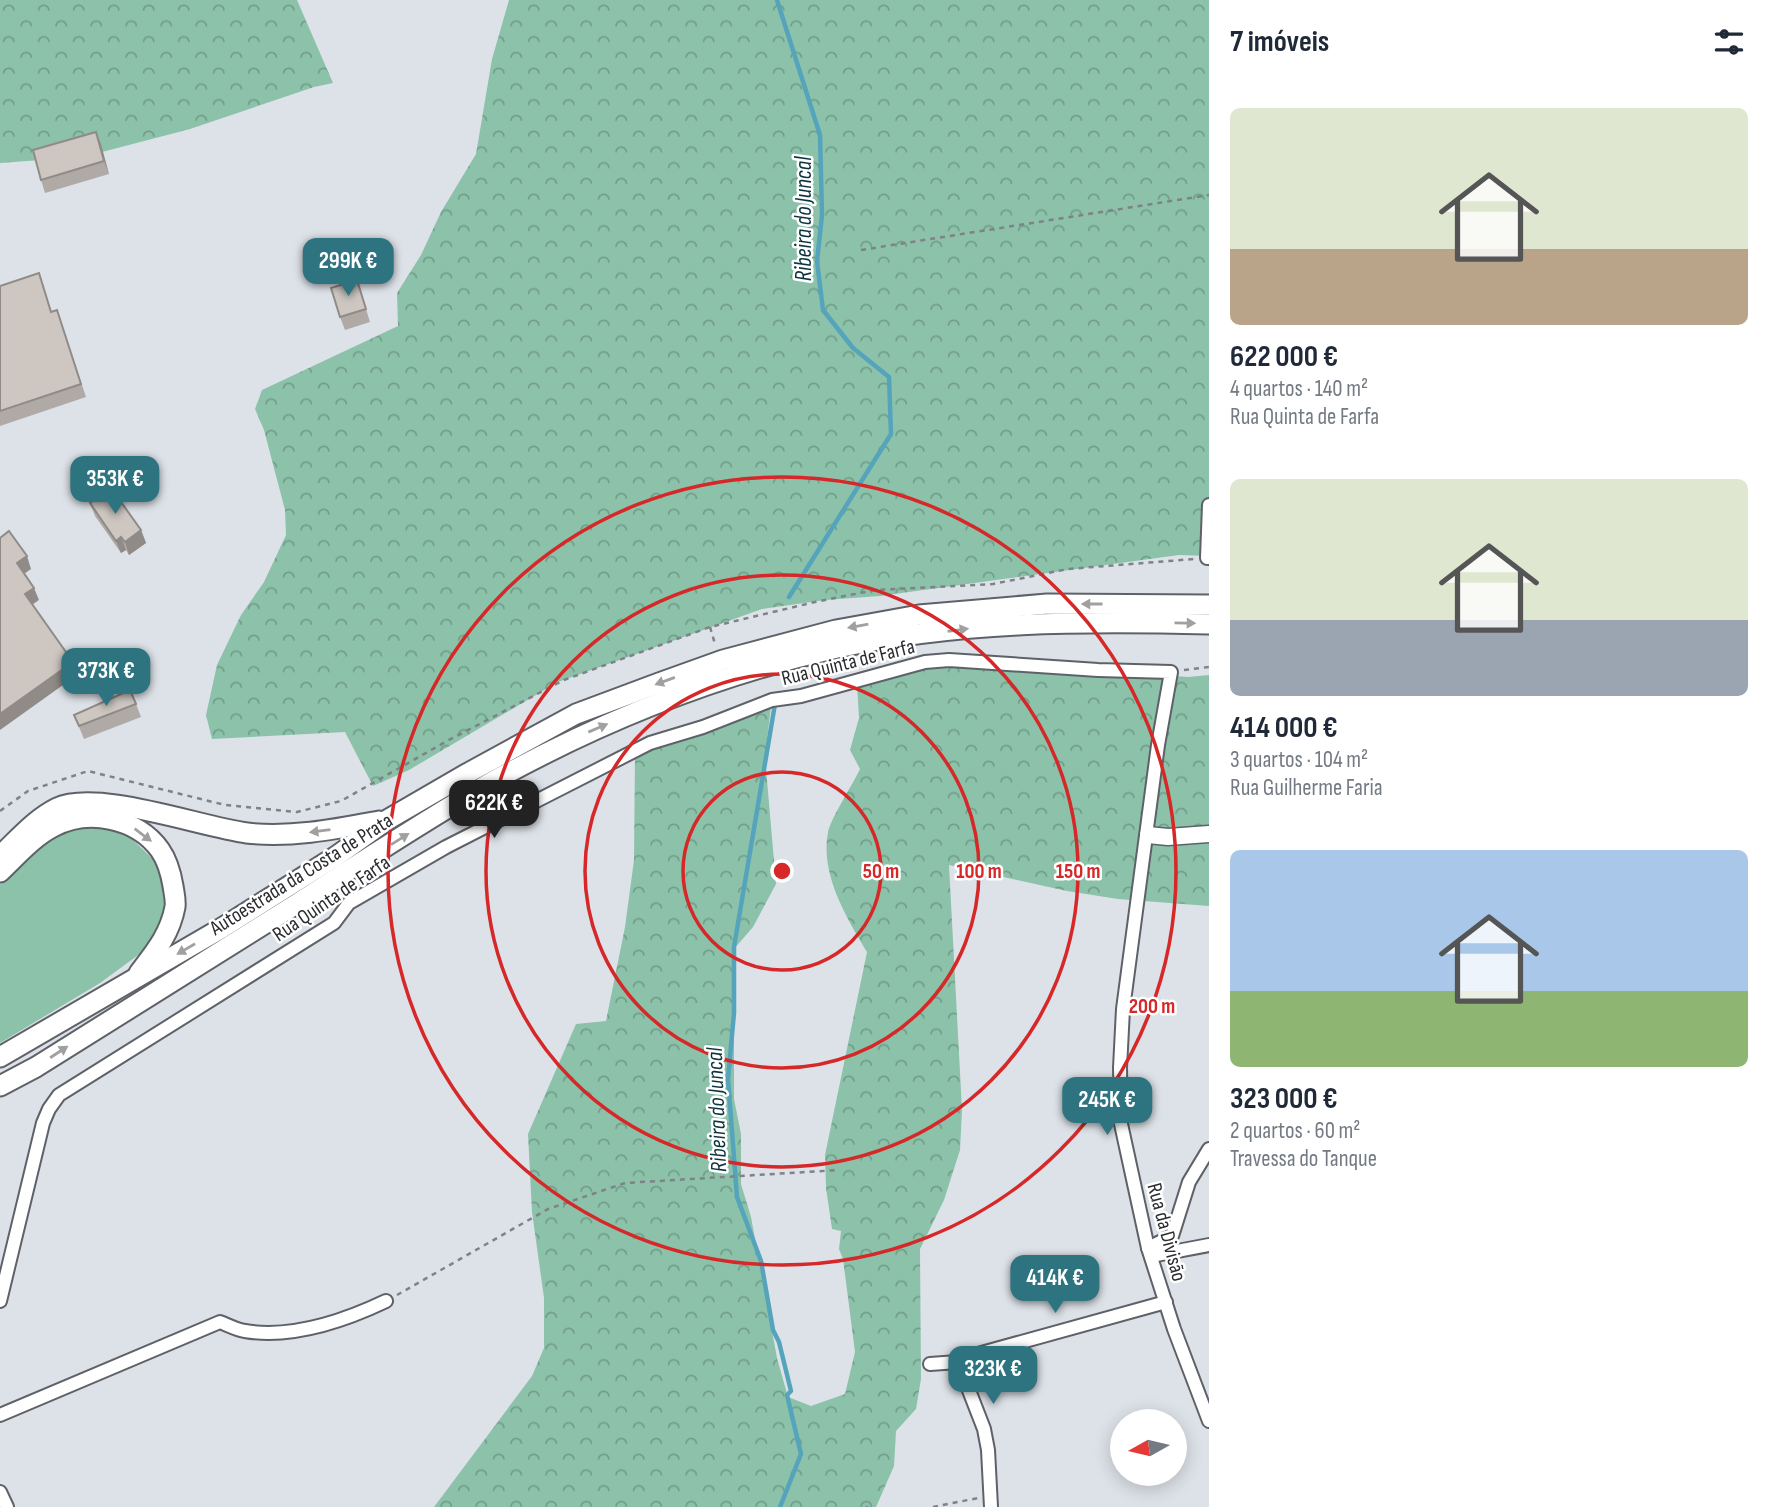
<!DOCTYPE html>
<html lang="pt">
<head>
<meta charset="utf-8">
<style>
  :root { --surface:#fff; --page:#f2f2f3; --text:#1f2937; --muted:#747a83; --accent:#2d7480 }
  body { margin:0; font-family:"Sofia Sans Condensed",sans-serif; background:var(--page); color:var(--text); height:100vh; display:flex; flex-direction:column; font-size:26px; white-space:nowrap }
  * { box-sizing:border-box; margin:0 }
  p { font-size:23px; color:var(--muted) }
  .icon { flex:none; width:38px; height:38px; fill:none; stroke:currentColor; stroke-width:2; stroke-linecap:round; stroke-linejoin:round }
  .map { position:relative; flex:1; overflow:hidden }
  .drawer { display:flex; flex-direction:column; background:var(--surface); width:560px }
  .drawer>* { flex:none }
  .needle { width:46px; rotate:262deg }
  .fabs { position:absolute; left:1110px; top:1409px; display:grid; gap:14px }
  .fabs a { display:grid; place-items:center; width:77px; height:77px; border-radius:50%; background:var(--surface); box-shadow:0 4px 18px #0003; font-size:35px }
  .price { position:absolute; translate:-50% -60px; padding:0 16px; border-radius:14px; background:var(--accent); color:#fff; font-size:23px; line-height:46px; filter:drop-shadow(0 2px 4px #0008) }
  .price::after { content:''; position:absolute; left:50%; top:42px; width:21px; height:16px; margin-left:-10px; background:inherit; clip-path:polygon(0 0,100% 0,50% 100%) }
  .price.active { background:#222; color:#fff }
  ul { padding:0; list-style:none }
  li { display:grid; align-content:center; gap:14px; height:371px; padding:0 21px }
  li span { display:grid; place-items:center; height:217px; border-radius:10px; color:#555 }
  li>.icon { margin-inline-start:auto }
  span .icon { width:126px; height:126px; fill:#fffc; stroke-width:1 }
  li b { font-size:30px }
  h2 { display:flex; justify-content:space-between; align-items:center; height:84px; padding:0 21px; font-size:30px }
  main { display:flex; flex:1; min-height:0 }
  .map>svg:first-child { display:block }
  .green { fill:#8bc2a9 }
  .forest { fill:url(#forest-crowns) }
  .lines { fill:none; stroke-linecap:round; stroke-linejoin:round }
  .stream { stroke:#55a4bc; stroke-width:4.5 }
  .minor-casing { stroke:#5e6268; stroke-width:16 }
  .major-casing { stroke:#5e6268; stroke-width:19 }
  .highway-casing { stroke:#5e6268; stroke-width:23 }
  .path { stroke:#7f8286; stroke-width:2.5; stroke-dasharray:5 5; stroke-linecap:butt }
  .minor { stroke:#fff; stroke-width:12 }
  .major { stroke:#fff; stroke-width:16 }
  .highway { stroke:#fff; stroke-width:19 }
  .wall { fill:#b0aaa6 }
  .shaded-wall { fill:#908b87 }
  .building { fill:#cdc6c1; stroke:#908b87; stroke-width:2 }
  .oneway { fill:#a0a0a1 }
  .ring { fill:none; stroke:#d62828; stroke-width:3.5 }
  .labels { text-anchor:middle; stroke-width:5; stroke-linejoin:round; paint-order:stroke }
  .street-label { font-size:21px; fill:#2b2c2f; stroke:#fff }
  .water-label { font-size:23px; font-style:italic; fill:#0d343e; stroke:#fff }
  .centre { fill:#d62828; stroke:#fff; stroke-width:3.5 }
  .ring-label { font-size:21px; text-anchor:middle; font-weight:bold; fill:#d62828; stroke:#fff; stroke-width:5; stroke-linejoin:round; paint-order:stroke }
</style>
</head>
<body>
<main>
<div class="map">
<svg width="1209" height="1507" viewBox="0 0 1209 1507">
  <defs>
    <pattern id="forest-crowns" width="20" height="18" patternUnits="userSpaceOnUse" patternTransform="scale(1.75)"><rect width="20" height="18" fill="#8bc2a9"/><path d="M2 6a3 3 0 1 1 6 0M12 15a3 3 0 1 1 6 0" fill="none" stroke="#729e8a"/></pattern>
  </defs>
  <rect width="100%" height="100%" fill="#dde2e8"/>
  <!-- green -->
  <polygon class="green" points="80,828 109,828 130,837 159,865 166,886 166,907 159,930 145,950 100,983 0,1043 0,884 57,834"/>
  <!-- forest -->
  <g class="forest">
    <polygon points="0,0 297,0 333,83 314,87 190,129 83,157 0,163"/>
    <polygon points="509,0 1209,0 1209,556 1179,555 880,596 825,600 762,609 558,682 409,770 373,786 345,732 212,739 206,715 217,665 241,615 264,582 286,535 285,510 264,430 255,409 262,390 398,326 397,293 421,255 441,212 476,154 492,59"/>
    <path d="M933 665 1082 669 1188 677 1209 675V906L1118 899 1067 891 949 865 962 1110 960 1150 944 1200 920 1249 921 1379 916 1409 896 1431 894 1466 876 1507H434L532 1376 544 1348V1298L532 1212 528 1134 576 1024 606 1021 625 927 634 860 635 755 771 706 765 757 776 884 753 927 734 949V1099L741 1134V1184L751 1217 777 1358 788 1397 811 1406 845 1394 855 1352 843 1259 839 1249 841 1231 832 1229 826 1188 825 1155 867 952C846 917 820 874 828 832 831 818 853 784 860 769L850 750 859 718 857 684C883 681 908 671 933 665Z"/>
  </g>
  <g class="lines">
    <!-- stream -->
    <g class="stream">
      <polyline points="777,0 820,135 822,215 817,261 823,310 853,348 889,377 891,434 789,597"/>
      <polyline points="775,704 734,947 734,1013 728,1079 737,1197 761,1261 773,1330 779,1342 791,1391 787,1395 801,1454 780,1507"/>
    </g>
    <defs>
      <g id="minor">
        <polyline points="1209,505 1207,558 1209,558"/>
        <polyline points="1148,1248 1172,1236 1189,1182 1209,1149"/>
        <polyline points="1151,1256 1209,1245"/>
        <polyline points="0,1301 43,1123 49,1109 59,1095 334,923 349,903 446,847 650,743 703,727 772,700 801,696 925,662 949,660 1098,670 1171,672 1158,745 1123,1009 1120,1068 1121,1124 1148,1248 1174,1329 1209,1421"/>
        <polyline points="958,1362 967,1357 1166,1302"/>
        <polyline points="930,1364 958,1362 984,1429 988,1450 991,1507"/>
        <path d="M0 1415 220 1322C228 1325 237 1330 245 1331 293 1339 344 1321 386 1301"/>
        <polyline points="0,1492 7,1507"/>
      </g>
      <polyline id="major" points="1148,835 1168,837 1209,834"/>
      <g id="highway">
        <path d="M0 856C18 839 35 819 57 808 97 789 201 827 247 833 291 838 336 829 379 821"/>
        <path d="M0 872C16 857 33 837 53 827 88 808 137 818 160 850 167 860 171 874 173 886 174 893 176 900 175 907 170 934 155 952 139 973"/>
        <polyline points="0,1057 222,928 335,857 387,820 468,773 576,714 659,683 723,660 836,630 919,615 1047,604 1209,605"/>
        <path d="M0 1086 36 1067C123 1012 211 958 298 903 363 861 428 818 495 780 602 721 717 675 837 648 959 621 1084 621 1209 624"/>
      </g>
    </defs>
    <!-- minor casing -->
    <use href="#minor" class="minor-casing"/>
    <!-- major casing -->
    <use href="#major" class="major-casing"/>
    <!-- highway casing -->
    <use href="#highway" class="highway-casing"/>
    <!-- path -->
    <g class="path">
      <polyline points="861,250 1209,195"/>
      <polyline points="710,627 715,644"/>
      <polyline points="1184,670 1209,667"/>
      <polyline points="0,811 28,791 88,771 225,805 297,812 341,801 447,741 564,680 710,627 815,602 875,590 993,584 1068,569 1194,559"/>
      <polyline points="397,1295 548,1209 625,1183 839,1170"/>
      <polyline points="867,1506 867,1507"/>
      <polyline points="933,1507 978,1498"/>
    </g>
    <!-- minor -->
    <use href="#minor" class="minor"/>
    <!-- major -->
    <use href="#major" class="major"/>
    <!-- highway -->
    <use href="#highway" class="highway"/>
  </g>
  <!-- wall -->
  <g class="wall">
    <polygon points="96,132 109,174 45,193 41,180"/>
    <polygon points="357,280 370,322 345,330 340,317"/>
    <polygon points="0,286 52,311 57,310 86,397 0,426"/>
    <polygon points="90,503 141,530 146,543 129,555 126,550 121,553 95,516"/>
    <polygon points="136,704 141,717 84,739 74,715"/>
  </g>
  <!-- shaded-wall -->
  <g class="shaded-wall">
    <polygon points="96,132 101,144 109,174 104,161"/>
    <polygon points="141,530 146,543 129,555 125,542"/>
    <polygon points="121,537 126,550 121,553 116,541"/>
    <polygon points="27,556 31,569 21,576 17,563"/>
    <polygon points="34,588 39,600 29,607 25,594"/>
    <polygon points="73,662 77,675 0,730 0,714"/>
  </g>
  <!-- building -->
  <g class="building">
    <polygon points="96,132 104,161 41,180 33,150"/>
    <polygon points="39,273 51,312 57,310 81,384 0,411 0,286"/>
    <polygon points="357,280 366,309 340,317 331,288"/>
    <polygon points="111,488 141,530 125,542 121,537 116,541 90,503"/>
    <polygon points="9,531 27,556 17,563 34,588 25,594 73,662 0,714 0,538"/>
    <polygon points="130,690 136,704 79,726 74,715"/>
  </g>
  <!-- one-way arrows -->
  <defs><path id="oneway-solid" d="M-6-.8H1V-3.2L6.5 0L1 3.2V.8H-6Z" transform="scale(1.75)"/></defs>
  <g class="oneway">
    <use href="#oneway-solid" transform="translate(1092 604) rotate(-180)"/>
    <use href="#oneway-solid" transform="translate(1185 623) rotate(1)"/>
    <use href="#oneway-solid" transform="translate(858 626) rotate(170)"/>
    <use href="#oneway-solid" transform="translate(958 630) rotate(-7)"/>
    <use href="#oneway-solid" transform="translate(665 681) rotate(160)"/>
    <use href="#oneway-solid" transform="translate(598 728) rotate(-23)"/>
    <use href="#oneway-solid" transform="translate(320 831) rotate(173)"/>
    <use href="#oneway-solid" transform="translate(143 835) rotate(37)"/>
    <use href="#oneway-solid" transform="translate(400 839) rotate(-32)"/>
    <use href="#oneway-solid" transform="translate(186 949) rotate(150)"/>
    <use href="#oneway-solid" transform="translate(59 1052) rotate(-33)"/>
  </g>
  <!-- distance rings -->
  <g class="ring">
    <circle cx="782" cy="871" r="99"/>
    <circle cx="782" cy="871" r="197"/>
    <circle cx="782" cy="871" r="296"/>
    <circle cx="782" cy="871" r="394"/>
  </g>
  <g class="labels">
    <!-- street labels -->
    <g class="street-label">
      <text transform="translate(848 662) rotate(-14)" y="7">Rua Quinta de Farfa</text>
      <text transform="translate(301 874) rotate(-32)" y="7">Autoestrada da Costa de Prata</text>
      <text transform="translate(331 898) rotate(-34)" y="7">Rua Quinta de Farfa</text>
      <text transform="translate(1167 1232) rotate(75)" y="7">Rua da Divisão</text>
    </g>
    <!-- water labels -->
    <g class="water-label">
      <text transform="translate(803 219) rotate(-90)" y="8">Ribeira do Juncal</text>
      <text transform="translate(716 1110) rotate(-92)" y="8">Ribeira do Juncal</text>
    </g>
  </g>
  <circle cx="782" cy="871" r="10" class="centre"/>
  <g class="ring-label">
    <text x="881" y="878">50 m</text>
    <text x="979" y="878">100 m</text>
    <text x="1078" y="878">150 m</text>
    <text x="1152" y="1013">200 m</text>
  </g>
</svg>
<div class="fabs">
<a><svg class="needle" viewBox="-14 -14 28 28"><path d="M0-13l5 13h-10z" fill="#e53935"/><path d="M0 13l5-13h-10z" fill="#747a83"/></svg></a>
</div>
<b class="price" style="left:348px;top:298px">299K €</b>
<b class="price" style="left:115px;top:516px">353K €</b>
<b class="price" style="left:106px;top:708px">373K €</b>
<b class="price active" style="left:494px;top:840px">622K €</b>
<b class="price" style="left:1107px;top:1137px">245K €</b>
<b class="price" style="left:1055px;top:1315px">414K €</b>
<b class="price" style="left:993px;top:1406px">323K €</b>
</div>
<section class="drawer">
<h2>7 imóveis<svg class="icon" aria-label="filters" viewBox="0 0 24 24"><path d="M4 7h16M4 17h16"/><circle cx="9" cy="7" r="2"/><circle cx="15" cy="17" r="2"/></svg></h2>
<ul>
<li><span style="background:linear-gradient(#dfe7d0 65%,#b9a48a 0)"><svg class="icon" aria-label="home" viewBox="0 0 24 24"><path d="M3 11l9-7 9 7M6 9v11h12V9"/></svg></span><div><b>622 000 €</b><p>4 quartos · 140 m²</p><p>Rua Quinta de Farfa</p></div></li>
<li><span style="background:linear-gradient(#dfe7d0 65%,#9aa5b1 0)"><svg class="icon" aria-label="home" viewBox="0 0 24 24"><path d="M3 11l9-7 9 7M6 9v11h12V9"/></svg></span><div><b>414 000 €</b><p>3 quartos · 104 m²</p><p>Rua Guilherme Faria</p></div></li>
<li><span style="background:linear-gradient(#a9c7e8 65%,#8fb573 0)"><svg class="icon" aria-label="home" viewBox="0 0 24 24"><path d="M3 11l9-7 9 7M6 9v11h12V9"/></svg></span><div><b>323 000 €</b><p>2 quartos · 60 m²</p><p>Travessa do Tanque</p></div></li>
</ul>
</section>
</main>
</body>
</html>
